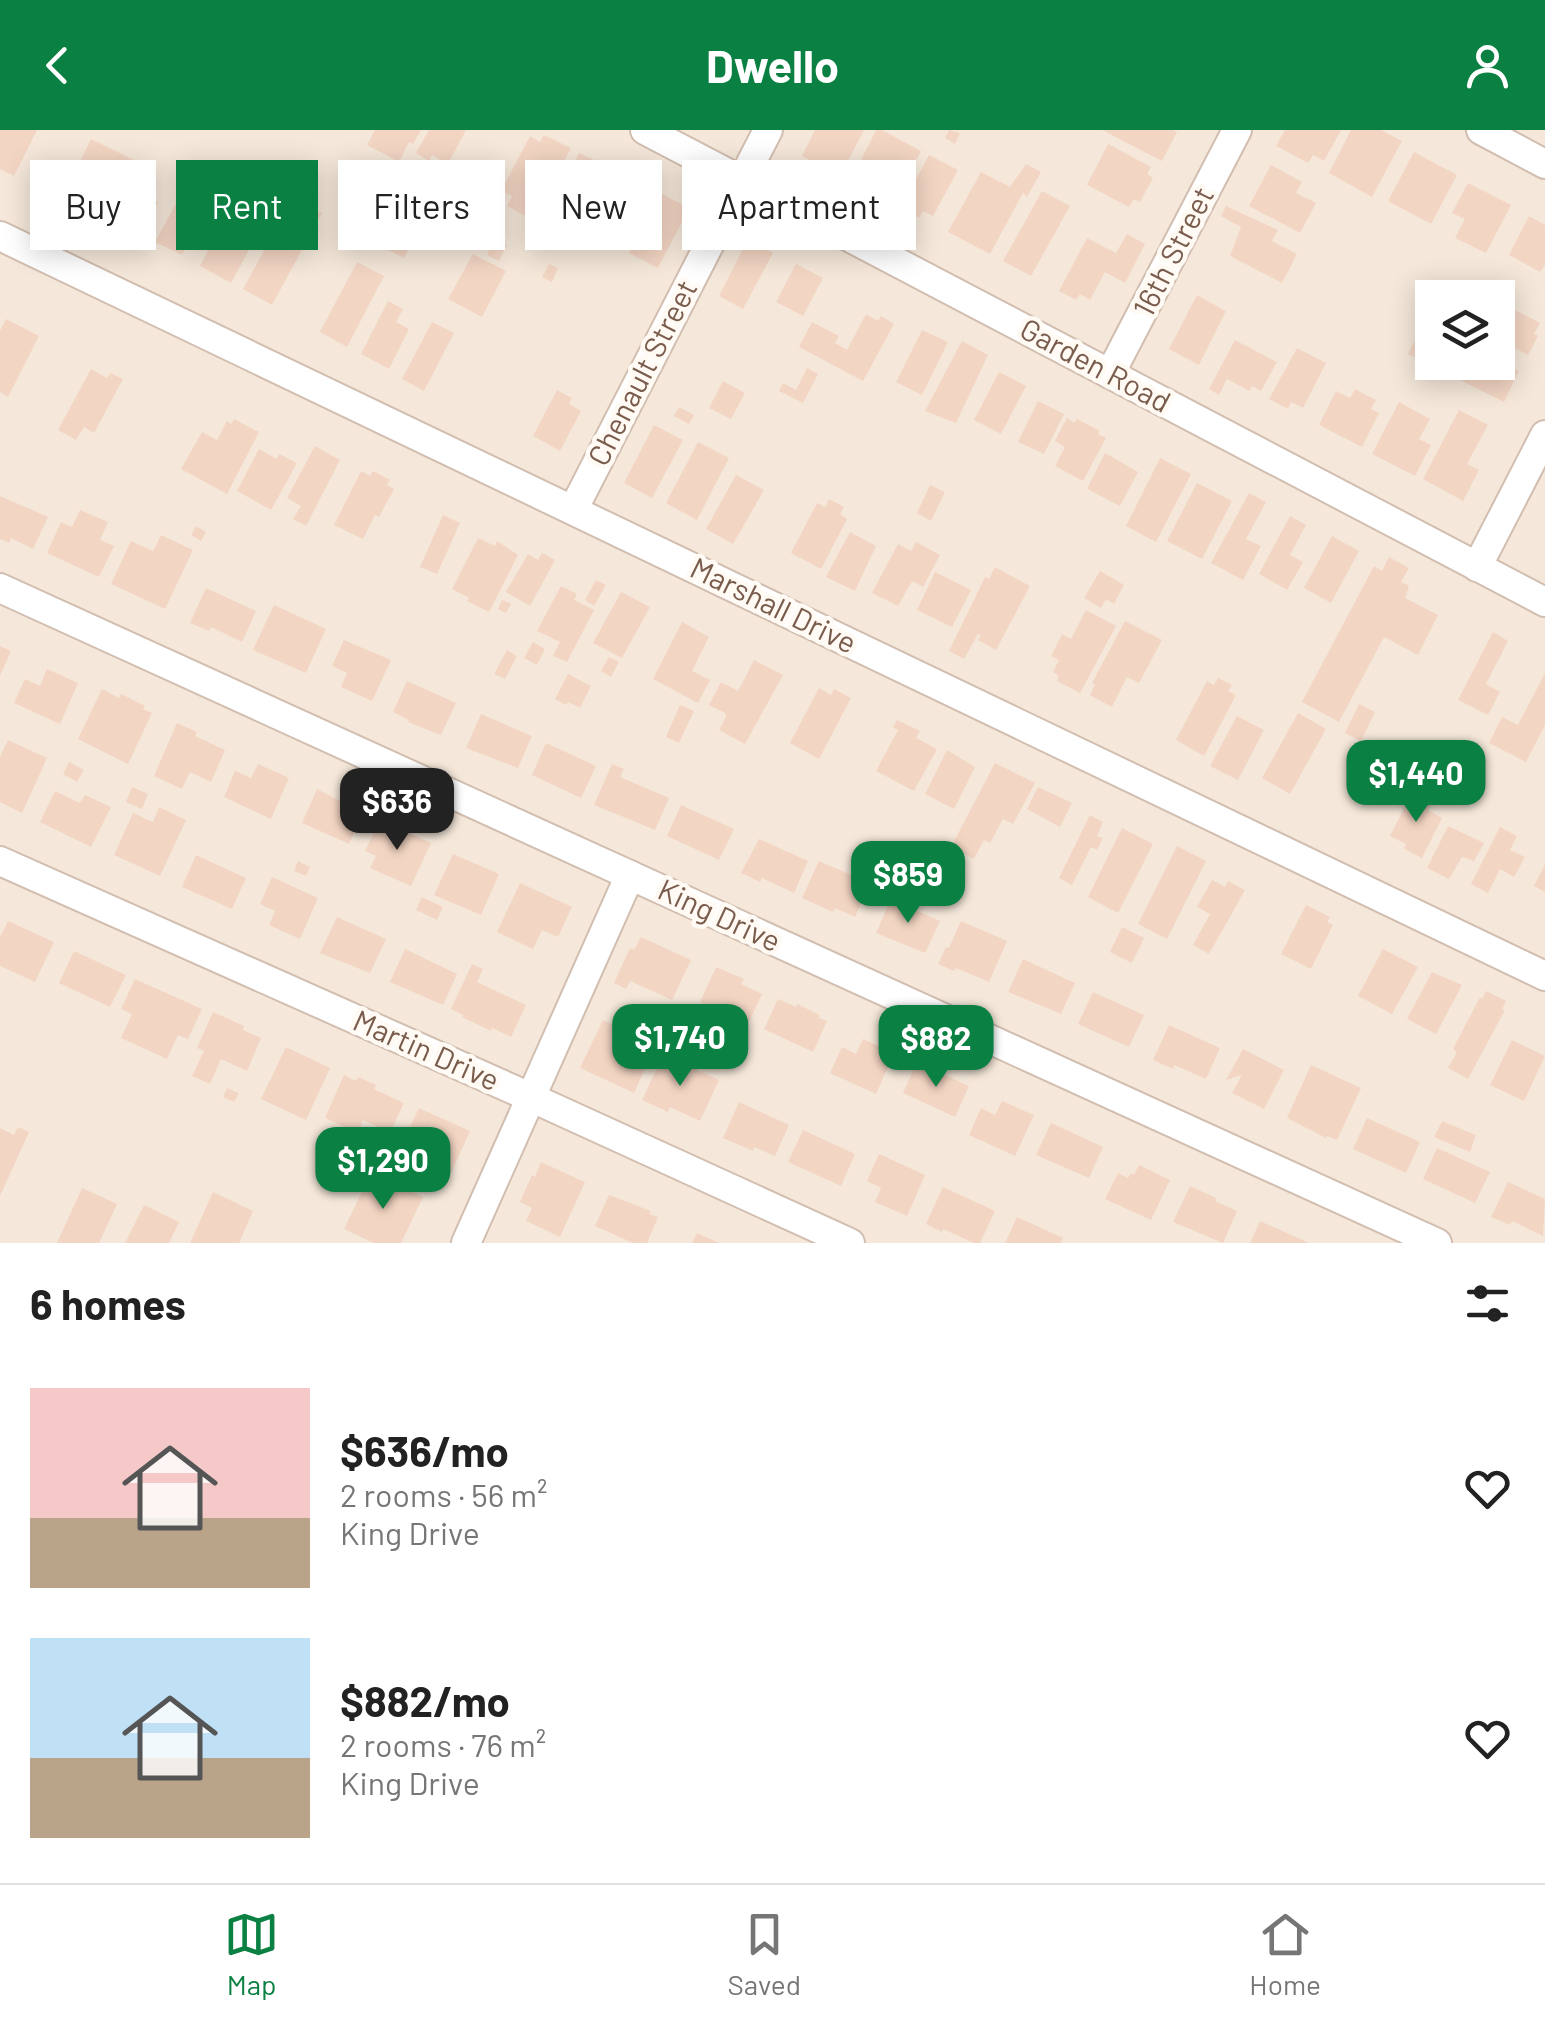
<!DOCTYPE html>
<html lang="en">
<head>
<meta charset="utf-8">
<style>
  :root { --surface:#fff; --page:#f6f6f6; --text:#222; --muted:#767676; --line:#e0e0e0; --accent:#0b8043 }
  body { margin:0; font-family:Barlow,sans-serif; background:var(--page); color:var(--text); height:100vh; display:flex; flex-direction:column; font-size:38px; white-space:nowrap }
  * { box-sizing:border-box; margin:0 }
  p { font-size:32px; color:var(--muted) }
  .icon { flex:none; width:55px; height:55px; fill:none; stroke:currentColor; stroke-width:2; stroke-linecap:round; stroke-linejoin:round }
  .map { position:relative; height:1113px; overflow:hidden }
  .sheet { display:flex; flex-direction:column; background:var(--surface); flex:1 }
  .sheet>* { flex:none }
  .banner { position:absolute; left:30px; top:30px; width:1000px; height:90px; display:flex; gap:20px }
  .controls { position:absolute; left:1415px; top:150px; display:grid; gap:20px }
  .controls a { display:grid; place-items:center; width:100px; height:100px; border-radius:0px; background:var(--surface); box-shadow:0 5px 25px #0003; font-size:50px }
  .price { position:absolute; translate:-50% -85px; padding:0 22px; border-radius:20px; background:var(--accent); color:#fff; font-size:32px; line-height:65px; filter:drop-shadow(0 2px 5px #0008) }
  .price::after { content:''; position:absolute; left:50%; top:60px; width:30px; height:22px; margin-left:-15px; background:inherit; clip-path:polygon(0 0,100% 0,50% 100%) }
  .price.on { background:#222; color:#fff }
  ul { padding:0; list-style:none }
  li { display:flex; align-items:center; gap:30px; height:250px; padding:0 30px }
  li span { display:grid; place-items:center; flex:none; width:280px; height:200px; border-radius:0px; color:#555 }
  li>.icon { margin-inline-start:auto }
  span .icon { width:120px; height:120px; fill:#fffc; stroke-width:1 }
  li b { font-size:42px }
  h2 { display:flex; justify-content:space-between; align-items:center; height:120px; padding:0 30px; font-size:42px }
  .tag { padding:0 35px; border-radius:0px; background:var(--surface); box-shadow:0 5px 25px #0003; font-size:35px; line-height:90px }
  .tag.on { background:var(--accent); color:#fff }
  header { display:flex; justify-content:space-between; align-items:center; height:130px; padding:0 30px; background:var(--accent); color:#fff; font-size:45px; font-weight:700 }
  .tabs { display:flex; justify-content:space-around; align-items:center; height:140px; border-top:2px solid var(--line); background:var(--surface); font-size:28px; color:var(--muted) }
  .tabs a { display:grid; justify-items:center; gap:5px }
  .tabs .on { color:var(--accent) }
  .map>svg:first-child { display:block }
  .residential { fill:#f5e8da; fill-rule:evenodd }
  .building { fill:#f3d5c3 }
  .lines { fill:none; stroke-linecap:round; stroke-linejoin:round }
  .street-casing { stroke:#d1beb0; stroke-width:32 }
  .street { stroke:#fff; stroke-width:28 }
  .labels { text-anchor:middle; stroke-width:9; stroke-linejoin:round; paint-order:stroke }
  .street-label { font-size:30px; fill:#7a5c4d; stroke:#fffaf3 }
</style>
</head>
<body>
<header><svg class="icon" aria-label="back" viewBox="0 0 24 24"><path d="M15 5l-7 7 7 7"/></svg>Dwello<svg class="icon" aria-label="person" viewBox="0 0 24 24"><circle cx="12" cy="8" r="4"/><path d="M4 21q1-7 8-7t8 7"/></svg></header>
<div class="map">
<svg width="1545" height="1113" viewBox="0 0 1545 1113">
  <rect width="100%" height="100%" fill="#fdf6ec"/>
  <!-- residential -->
  <path class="residential" d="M0 0H1545V1113H0ZM1432 168H1498V232H1432Z"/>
  <!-- building -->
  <g class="building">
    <polygon points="0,0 37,0 14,46 0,39"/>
    <polygon points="375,0 421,0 413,14 409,12 399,32 367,15"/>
    <polygon points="429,0 466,0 448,34 432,25 429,31 416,23"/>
    <polygon points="815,0 864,0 840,46 802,26"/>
    <polygon points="876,0 882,0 921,21 892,76 850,52"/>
    <polygon points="949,0 960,3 955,14 945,8"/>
    <polygon points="1102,0 1173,0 1177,2 1162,31"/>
    <polygon points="1285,0 1341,0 1324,31 1313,25 1308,33 1276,16"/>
    <polygon points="1351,0 1381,0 1402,11 1372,67 1329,43"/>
    <polygon points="544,5 571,18 533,90 507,76 512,66 501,61 530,6 540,12"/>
    <polygon points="91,9 138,32 128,53 149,64 148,67 158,72 142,105 63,67"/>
    <polygon points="1108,14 1151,37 1147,44 1153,48 1140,72 1134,69 1129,77 1087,55"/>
    <polygon points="1414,22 1457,45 1431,94 1388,71"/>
    <polygon points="579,23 607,36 576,102 547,89"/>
    <polygon points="929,25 958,40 933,86 923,81 919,88 901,78"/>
    <polygon points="1026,34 1041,42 1027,67 1023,63 990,124 948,102 981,42 1010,57"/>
    <polygon points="1271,35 1302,52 1296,63 1316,73 1300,103 1249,76"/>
    <polygon points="355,36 365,42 360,52 349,47"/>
    <polygon points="247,39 257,44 252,53 242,47"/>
    <polygon points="619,41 655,60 630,108 594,89"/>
    <polygon points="406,51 416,56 409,71 399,66"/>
    <polygon points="1468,53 1511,75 1486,123 1455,108 1465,89 1452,83"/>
    <polygon points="425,60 433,64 427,75 419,70"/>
    <polygon points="1042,61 1070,76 1031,146 1003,131"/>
    <polygon points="660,63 689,78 658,138 629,123"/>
    <polygon points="293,68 322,83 272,175 243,159"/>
    <polygon points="177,72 204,86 182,125 155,112"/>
    <polygon points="1226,76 1278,100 1272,111 1297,124 1282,153 1230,126 1241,97 1221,86"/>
    <polygon points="231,77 263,94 231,153 200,136"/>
    <polygon points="363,83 371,87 365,98 357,93"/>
    <polygon points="1529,86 1545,95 1545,135 1540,142 1509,125"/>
    <polygon points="396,94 416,105 404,128 384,118"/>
    <polygon points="1127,104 1145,114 1125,153 1105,142 1090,170 1080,164 1076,170 1059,161 1087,108 1116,123"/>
    <polygon points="495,109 507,115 499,131 487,125"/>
    <polygon points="748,109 773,123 743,179 719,166"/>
    <polygon points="473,124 506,141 482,187 448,169"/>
    <polygon points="357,132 384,146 347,217 320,202"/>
    <polygon points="549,134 558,138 552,152 542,147"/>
    <polygon points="796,134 823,148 803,186 776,172"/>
    <polygon points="1197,165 1226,181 1199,235 1169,219"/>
    <polygon points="388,171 403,179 396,192 409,199 389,239 361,224"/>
    <polygon points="1498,171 1540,193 1534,204 1538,206 1528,225 1498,209"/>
    <polygon points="866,184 878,191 881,186 894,194 863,251 799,217 812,192 839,206 835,213 847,220"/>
    <polygon points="6,189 39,206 8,267 0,262 0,201"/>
    <polygon points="432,192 454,203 424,261 402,249"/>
    <polygon points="1424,192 1432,197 1432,232 1498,232 1498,230 1519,241 1504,272 1408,224"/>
    <polygon points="922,200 948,212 922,265 896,252"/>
    <polygon points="1235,210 1277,232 1261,261 1252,256 1249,261 1227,249 1219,265 1209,259"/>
    <polygon points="962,211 988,225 956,293 925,281"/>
    <polygon points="1297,218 1326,233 1303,278 1291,272 1288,279 1269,269"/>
    <polygon points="807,238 818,244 803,273 779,261 783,253 796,260"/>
    <polygon points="91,239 107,248 110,243 123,249 94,303 84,297 76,310 58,300"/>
    <polygon points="999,242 1026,256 1001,304 974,290"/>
    <polygon points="723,251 745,263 731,289 709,278"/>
    <polygon points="1355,259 1376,270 1371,279 1379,283 1362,317 1319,295 1336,261 1350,268"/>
    <polygon points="557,260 572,268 569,274 581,281 560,321 533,306"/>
    <polygon points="1038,271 1064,284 1044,324 1018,312"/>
    <polygon points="1399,272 1430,289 1419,309 1431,315 1415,346 1372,324"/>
    <polygon points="679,277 694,285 689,294 674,286"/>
    <polygon points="1459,280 1488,295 1467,334 1479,340 1463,371 1423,349"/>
    <polygon points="1067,288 1074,293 1077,289 1100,301 1098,304 1106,308 1083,351 1055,336 1065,317 1055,311"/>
    <polygon points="234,289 259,302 227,364 181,339 202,302 217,310 227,291 231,294"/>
    <polygon points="654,295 683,310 652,368 624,353"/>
    <polygon points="698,312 729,328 697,390 666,373"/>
    <polygon points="315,316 340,330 306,396 293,389 301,376 287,368"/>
    <polygon points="259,319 277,329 279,324 297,333 271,380 237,361"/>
    <polygon points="1105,323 1138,342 1120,376 1087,359"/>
    <polygon points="1160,328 1191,344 1156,412 1126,396"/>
    <polygon points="361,341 370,346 373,341 390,350 387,355 394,359 379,387 375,385 363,409 334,395"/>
    <polygon points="736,345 764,360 733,414 706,399"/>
    <polygon points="1197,353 1232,371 1202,429 1167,411"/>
    <polygon points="930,355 945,362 931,391 917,383"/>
    <polygon points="1249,363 1266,372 1246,409 1261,416 1243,450 1211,433"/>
    <polygon points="0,366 48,387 33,419 11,408 9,413 0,409"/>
    <polygon points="829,369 844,377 840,384 847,389 821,439 791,423 817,373 825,377"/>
    <polygon points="80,380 108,392 100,410 114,416 99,447 47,423 61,392 72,397"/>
    <polygon points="443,385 460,393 437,444 420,437"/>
    <polygon points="1290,386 1306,395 1290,425 1303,432 1287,460 1259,444"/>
    <polygon points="196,396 206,402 201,411 191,405"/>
    <polygon points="850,402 876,416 855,461 826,447"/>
    <polygon points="161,405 193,420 165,479 111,454 131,411 153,421"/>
    <polygon points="1332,406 1359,421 1331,473 1304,458"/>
    <polygon points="478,408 495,416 497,411 518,425 489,482 467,471 469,468 452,459"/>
    <polygon points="916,412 940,425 923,457 912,451 898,476 872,463 898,414 911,421"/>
    <polygon points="542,423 555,430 530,476 506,462 528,424 538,430"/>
    <polygon points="1389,427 1409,438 1401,452 1409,456 1405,468 1438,485 1418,525 1384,507 1339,592 1302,572 1374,436 1382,441"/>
    <polygon points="995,437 1030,456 996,520 978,510 981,505 978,504 964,529 949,521 985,447 989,449"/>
    <polygon points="1100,441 1124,455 1114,474 1106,469 1101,478 1084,468"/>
    <polygon points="935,442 971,460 952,497 917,480"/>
    <polygon points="596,450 606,455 594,476 585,470"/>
    <polygon points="561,456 577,464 574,470 594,480 567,532 553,526 560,512 537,501"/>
    <polygon points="206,458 256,481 242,512 211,497 209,501 190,493"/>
    <polygon points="621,462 650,477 622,528 593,513"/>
    <polygon points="502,470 511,474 506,483 498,479"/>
    <polygon points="274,475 326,499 306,543 253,520"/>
    <polygon points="1086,480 1116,496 1080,563 1057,551 1059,546 1053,542 1059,530 1051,526 1062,504 1071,509"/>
    <polygon points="1125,491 1162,510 1139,553 1127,547 1112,577 1090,565 1095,554 1092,553"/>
    <polygon points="682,492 709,507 692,541 710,550 698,573 653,549"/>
    <polygon points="1493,502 1508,511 1486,554 1500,562 1488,585 1458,570"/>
    <polygon points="344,510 391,530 372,571 341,557 347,543 332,536"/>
    <polygon points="533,512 545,519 537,535 524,528"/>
    <polygon points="0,516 11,521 0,546"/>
    <polygon points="507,520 517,526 505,549 494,544"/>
    <polygon points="609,527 619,532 611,547 601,541"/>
    <polygon points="754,530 783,545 745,614 719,600 726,587 725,583 709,575 721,552 738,561"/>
    <polygon points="47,539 78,553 60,594 14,573 25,549 40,556"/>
    <polygon points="1545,543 1545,595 1526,632 1489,613 1502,587 1518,595"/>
    <polygon points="568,544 591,556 580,578 568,572 566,575 555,569"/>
    <polygon points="1218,548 1232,555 1228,561 1236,565 1204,626 1176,610 1207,551 1214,555"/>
    <polygon points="407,551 456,573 441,605 408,592 409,590 393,582"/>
    <polygon points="819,558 831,565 834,559 851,568 819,629 790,613"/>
    <polygon points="102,559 119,568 121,564 145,576 143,579 152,583 128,634 78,609"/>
    <polygon points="1359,574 1375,582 1361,611 1345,603"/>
    <polygon points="680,575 694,581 679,613 666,607"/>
    <polygon points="1298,583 1326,599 1290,664 1262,648"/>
    <polygon points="481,584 532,606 518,638 466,618"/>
    <polygon points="1237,586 1264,600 1238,650 1210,636"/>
    <polygon points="897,590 920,601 916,608 937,619 914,661 876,641 898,600 893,597"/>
    <polygon points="177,593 197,602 195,606 225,620 211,652 190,642 182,659 154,646"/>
    <polygon points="8,610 47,628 22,683 0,672 0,627"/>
    <polygon points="546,613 596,636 581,668 532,645"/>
    <polygon points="947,620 975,637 954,679 925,664"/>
    <polygon points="69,632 84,640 77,652 63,644"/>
    <polygon points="995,633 1035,653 1013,694 1003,689 990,713 984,710 974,729 951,717"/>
    <polygon points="258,634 289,648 271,689 224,667 235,641 251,648"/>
    <polygon points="612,634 624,639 620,647 669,668 655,700 594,675"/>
    <polygon points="132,657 148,664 142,679 126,672"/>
    <polygon points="1038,657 1072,673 1060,697 1027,679"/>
    <polygon points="317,659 363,683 349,714 302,693"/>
    <polygon points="1414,659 1427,666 1424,671 1431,674 1428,680 1442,688 1422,728 1404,719 1406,714 1390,706"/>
    <polygon points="55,661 80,673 85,665 111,677 91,717 40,692"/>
    <polygon points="681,675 734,699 719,730 667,706"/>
    <polygon points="159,677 186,690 160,746 114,725 133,683 153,692"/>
    <polygon points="1090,685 1103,692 1097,706 1103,708 1097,720 1091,717 1072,755 1059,748"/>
    <polygon points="380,690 431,713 411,756 370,738 376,726 365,721"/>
    <polygon points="1448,696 1484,713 1474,731 1462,727 1449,749 1427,738"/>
    <polygon points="1500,697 1517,706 1510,720 1525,727 1514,747 1500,739 1488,763 1471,754"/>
    <polygon points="1122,698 1153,714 1118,783 1088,767"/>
    <polygon points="759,709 808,731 794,763 762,748 760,752 741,743"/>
    <polygon points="1177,716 1206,731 1167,809 1138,794"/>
    <polygon points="453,724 499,744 481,785 434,765"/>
    <polygon points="196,725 246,748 232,779 182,757"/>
    <polygon points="298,731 310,737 306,746 294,741"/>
    <polygon points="819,731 870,753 855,787 835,778 833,782 802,768"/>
    <polygon points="1545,734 1545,762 1534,756"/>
    <polygon points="272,747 318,768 300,809 269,795 275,781 260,774"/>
    <polygon points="1212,750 1225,757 1228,751 1245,760 1209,824 1193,815 1210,784 1197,777"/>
    <polygon points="520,753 572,777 558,807 542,800 533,819 497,802"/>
    <polygon points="422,767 443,777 437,790 416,780"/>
    <polygon points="891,769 940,791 925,823 876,803"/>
    <polygon points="1306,775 1330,787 1327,792 1333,795 1311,839 1281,824"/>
    <polygon points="337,787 386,809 370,843 320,823"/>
    <polygon points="8,791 54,812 35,852 0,836 0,807"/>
    <polygon points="961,791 1007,811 989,852 956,838 954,841 938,834 946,817 949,818"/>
    <polygon points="1122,797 1144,808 1132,833 1110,822"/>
    <polygon points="641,807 691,830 672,870 630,851 626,859 614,853 630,818 634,820"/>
    <polygon points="405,819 457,844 443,875 390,852"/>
    <polygon points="1383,819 1418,837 1392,884 1358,866"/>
    <polygon points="74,821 126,845 110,877 59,853"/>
    <polygon points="1023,829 1075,853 1061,884 1008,862"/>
    <polygon points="472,834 483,839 477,852 526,875 511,907 492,898 491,901 462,887 463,885 451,879"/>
    <polygon points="716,837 744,849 741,854 762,864 748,894 700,872"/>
    <polygon points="1432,842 1462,855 1436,904 1407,889"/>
    <polygon points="135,849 202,879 188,909 178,905 167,929 121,908 132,884 121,879"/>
    <polygon points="1486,861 1506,871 1502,879 1505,880 1468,949 1448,938 1457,922 1453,919 1480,867 1482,869"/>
    <polygon points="1093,862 1144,885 1129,917 1078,894"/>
    <polygon points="778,869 796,877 797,874 820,885 819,888 827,891 813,922 764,899"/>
    <polygon points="213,882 244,896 243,900 261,908 247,941 221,929 210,954 192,946 204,921 197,918"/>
    <polygon points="603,890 656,914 634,963 580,938"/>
    <polygon points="1169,895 1220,918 1206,949 1174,935 1173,939 1153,930"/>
    <polygon points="863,909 894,923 876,964 830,943 842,917 856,924"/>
    <polygon points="1512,910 1545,926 1524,971 1490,955"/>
    <polygon points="286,917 330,938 306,990 261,969"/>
    <polygon points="1243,919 1284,940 1264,979 1232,963 1242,945 1226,950"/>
    <polygon points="663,925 719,950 700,991 670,977 668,982 642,970"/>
    <polygon points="917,932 969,956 955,987 903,963"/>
    <polygon points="1311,935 1361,958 1337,1010 1327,1006 1326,1008 1287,988"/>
    <polygon points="344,945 356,951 358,947 376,955 374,959 404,973 390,1003 363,990 358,1003 325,988"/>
    <polygon points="227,958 239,963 234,972 223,967"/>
    <polygon points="1002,971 1034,985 1015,1026 969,1005 981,978 995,985"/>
    <polygon points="739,972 789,995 775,1026 754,1017 753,1021 723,1008"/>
    <polygon points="419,978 470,1001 451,1043 410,1025 416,1013 405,1008"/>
    <polygon points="1367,988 1420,1012 1406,1043 1353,1019"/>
    <polygon points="1442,991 1476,1005 1470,1022 1434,1007"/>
    <polygon points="1051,993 1103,1017 1089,1048 1036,1025"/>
    <polygon points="18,997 29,1002 0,1066 0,998 14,1005"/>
    <polygon points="803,1000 855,1024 841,1056 788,1032"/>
    <polygon points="1437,1018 1490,1042 1475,1073 1423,1049"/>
    <polygon points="879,1024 925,1045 907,1086 875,1072 881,1058 867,1051"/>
    <polygon points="541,1032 585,1052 560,1107 526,1091 532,1078 520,1072 532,1045 535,1047"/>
    <polygon points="1139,1035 1170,1050 1151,1090 1105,1069 1118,1043 1128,1048 1131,1043 1134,1045"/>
    <polygon points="371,1043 423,1067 401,1113 374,1113 344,1099"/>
    <polygon points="1508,1052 1545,1069 1543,1106 1512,1091 1510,1095 1491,1087"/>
    <polygon points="1190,1056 1216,1068 1215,1071 1237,1081 1223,1113 1173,1092"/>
    <polygon points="943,1057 995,1081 980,1113 974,1113 943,1099 942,1102 926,1094"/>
    <polygon points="82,1058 117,1074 99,1113 57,1113"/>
    <polygon points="213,1062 253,1081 239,1113 190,1113"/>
    <polygon points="609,1065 651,1081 649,1084 658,1087 647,1113 633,1113 595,1096"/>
    <polygon points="144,1075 179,1092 169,1113 125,1113"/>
    <polygon points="1017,1087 1063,1108 1061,1113 1005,1113"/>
    <polygon points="1260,1091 1309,1113 1250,1113"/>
    <polygon points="697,1103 719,1113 692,1113"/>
  </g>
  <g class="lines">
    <defs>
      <g id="street">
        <polyline points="645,0 1545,472"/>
        <polyline points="1481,0 1545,34"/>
        <polyline points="0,106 1545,846"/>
        <polyline points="1110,244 1237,0"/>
        <polyline points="573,380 768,0"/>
        <polyline points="1477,437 1545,305"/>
        <polyline points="0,458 1437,1113"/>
        <polyline points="0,731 530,967 850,1113"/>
        <polyline points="466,1113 630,745"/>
      </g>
    </defs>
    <!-- street casing -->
    <use href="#street" class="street-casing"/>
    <!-- street -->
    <use href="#street" class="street"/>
  </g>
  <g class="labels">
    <!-- street labels -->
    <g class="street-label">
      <text transform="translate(1174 122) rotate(-63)" y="10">16th Street</text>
      <text transform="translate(1095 236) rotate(28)" y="10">Garden Road</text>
      <text transform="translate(643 243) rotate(-63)" y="10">Chenault Street</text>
      <text transform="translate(773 476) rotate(26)" y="10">Marshall Drive</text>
      <text transform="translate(719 786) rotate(25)" y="10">King Drive</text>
      <text transform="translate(426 921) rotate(24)" y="10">Martin Drive</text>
    </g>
  </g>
</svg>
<div class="controls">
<a><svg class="icon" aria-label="layers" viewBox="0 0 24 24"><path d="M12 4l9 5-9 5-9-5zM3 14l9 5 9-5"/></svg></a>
</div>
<b class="price" style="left:1416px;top:695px">$1,440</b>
<b class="price on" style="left:397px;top:723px">$636</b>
<b class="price" style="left:908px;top:796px">$859</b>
<b class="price" style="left:680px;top:959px">$1,740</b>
<b class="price" style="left:936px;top:960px">$882</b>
<b class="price" style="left:383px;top:1082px">$1,290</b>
<div class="banner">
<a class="tag">Buy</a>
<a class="tag on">Rent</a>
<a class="tag">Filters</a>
<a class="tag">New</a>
<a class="tag">Apartment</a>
</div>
</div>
<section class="sheet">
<h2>6 homes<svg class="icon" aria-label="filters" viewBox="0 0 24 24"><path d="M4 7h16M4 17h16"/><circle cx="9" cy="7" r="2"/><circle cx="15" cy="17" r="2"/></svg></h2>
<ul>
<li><span style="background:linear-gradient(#f6c9c9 65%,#b9a48a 0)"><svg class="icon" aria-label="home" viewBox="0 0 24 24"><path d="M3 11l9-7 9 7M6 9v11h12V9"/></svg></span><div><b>$636/mo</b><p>2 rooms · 56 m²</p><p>King Drive</p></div><svg class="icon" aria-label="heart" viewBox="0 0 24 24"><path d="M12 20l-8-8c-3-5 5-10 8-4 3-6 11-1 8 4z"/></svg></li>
<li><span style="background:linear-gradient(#bfe0f5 60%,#b9a48a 0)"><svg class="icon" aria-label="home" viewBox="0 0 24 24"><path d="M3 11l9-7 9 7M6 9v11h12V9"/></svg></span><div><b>$882/mo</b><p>2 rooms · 76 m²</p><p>King Drive</p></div><svg class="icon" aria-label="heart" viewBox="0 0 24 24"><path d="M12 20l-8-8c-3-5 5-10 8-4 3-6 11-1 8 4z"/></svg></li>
</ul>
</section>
<nav class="tabs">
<a class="on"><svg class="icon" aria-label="map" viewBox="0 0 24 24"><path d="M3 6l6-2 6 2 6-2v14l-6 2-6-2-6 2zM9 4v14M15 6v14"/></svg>Map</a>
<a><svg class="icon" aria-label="saved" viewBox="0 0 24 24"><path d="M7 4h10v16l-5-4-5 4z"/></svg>Saved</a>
<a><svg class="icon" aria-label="home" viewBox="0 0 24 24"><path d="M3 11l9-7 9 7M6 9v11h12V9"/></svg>Home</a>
</nav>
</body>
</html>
